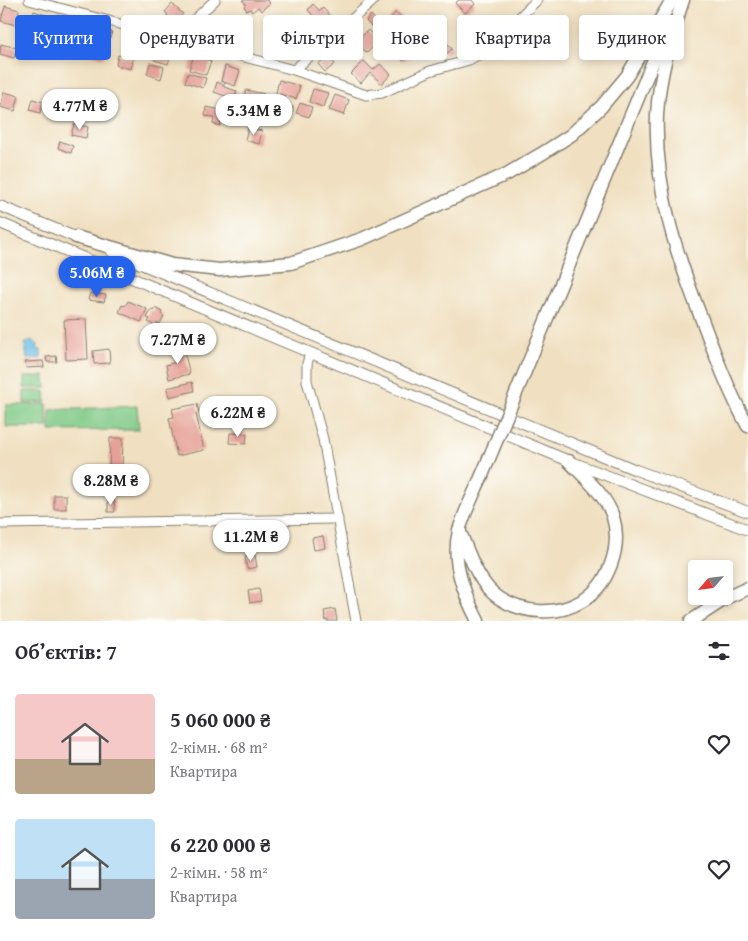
<!DOCTYPE html>
<html lang="uk">
<head>
<meta charset="utf-8">
<style>
  :root { --surface:#fff; --page:#f2f2f3; --text:#2b2b33; --muted:#7c7c81; --accent:#2563eb }
  body { margin:0; font-family:"Gentium Book Plus",serif; background:var(--page); color:var(--text); height:100vh; display:flex; flex-direction:column; font-size:19px; white-space:nowrap }
  * { box-sizing:border-box; margin:0 }
  p { font-size:16px; color:var(--muted) }
  .icon { flex:none; width:28px; height:28px; fill:none; stroke:currentColor; stroke-width:2; stroke-linecap:round; stroke-linejoin:round }
  .map { position:relative; height:621px; overflow:hidden }
  .sheet { display:flex; flex-direction:column; background:var(--surface); flex:1 }
  .sheet>* { flex:none }
  .top-card { position:absolute; left:15px; top:15px; width:719px; height:45px; display:flex; gap:10px }
  .needle { width:32px; rotate:242deg }
  .tools { position:absolute; left:688px; top:560px; display:grid; gap:10px }
  .tools a { display:grid; place-items:center; width:45px; height:45px; border-radius:5px; background:var(--surface); box-shadow:0 2px 8px #0003; font-size:25px }
  .price { position:absolute; translate:-50% -42px; padding:0 11px; border-radius:18px; background:#fff; color:#222; font-size:16px; line-height:32px; filter:drop-shadow(0 1px 2px #0008) }
  .price::after { content:''; position:absolute; left:50%; top:30px; width:15px; height:11px; margin-left:-8px; background:inherit; clip-path:polygon(0 0,100% 0,50% 100%) }
  .price.on { background:var(--accent); color:#fff }
  ul { padding:0; list-style:none }
  li { display:flex; align-items:center; gap:15px; height:125px; padding:0 15px }
  li span { display:grid; place-items:center; flex:none; width:140px; height:100px; border-radius:5px; color:#555 }
  li>.icon { margin-inline-start:auto }
  span .icon { width:60px; height:60px; fill:#fffc; stroke-width:1 }
  li b { font-size:21px }
  h2 { display:flex; justify-content:space-between; align-items:center; height:60px; padding:0 15px; font-size:21px }
  .tag { padding:0 18px; border-radius:5px; background:var(--surface); box-shadow:0 2px 8px #0003; font-size:18px; line-height:45px }
  .tag.on { background:var(--accent); color:#fff }
  .map>svg:first-child { display:block }
  .green { fill:#7fc986; stroke:#4e7251 }
  .water { fill:#6dc1e9; stroke:#446e82 }
  .building { fill:#e6a097 }
  .lines { fill:none; stroke-linecap:round; stroke-linejoin:round }
  .minor-casing { stroke:#867e6e; stroke-width:11 }
  .major-casing { stroke:#867e6e; stroke-width:12 }
  .highway-casing { stroke:#867e6e; stroke-width:15 }
  .minor { stroke:#fff; stroke-width:9 }
  .major { stroke:#fff; stroke-width:10 }
  .highway { stroke:#fff; stroke-width:12 }
  .highway-bridge-casing { stroke:#867e6e; stroke-width:15; stroke-linecap:butt }
  .highway-bridge { stroke:#fff; stroke-width:12 }
</style>
</head>
<body>
<div class="map">
<svg width="748" height="621" viewBox="0 0 748 621">
  <rect width="100%" height="100%" fill="#fdfcf7"/>
  <filter id="ink" filterUnits="userSpaceOnUse"><feTurbulence type="fractalNoise" baseFrequency=".02" numOctaves="2"/><feDisplacementMap in="SourceGraphic" scale="10" xChannelSelector="R" yChannelSelector="G"/><feConvolveMatrix kernelMatrix="1 2 1 2 8 2 1 2 1" color-interpolation-filters="sRGB"/></filter>
  <filter id="wash" filterUnits="userSpaceOnUse"><feTurbulence type="fractalNoise" baseFrequency=".0096" numOctaves="4" result="noise"/><feDisplacementMap in="SourceGraphic" scale="20" xChannelSelector="R" yChannelSelector="G"/><feGaussianBlur stdDeviation="1.12" result="paint"/><feColorMatrix in="noise" values="0 0 0 0 0 0 0 0 0 0 0 0 0 0 0 0 0 1.4 0 .05"/><feComposite in="paint" operator="in"/></filter>
  <g filter="url(#wash)">
    <rect width="100%" height="100%" fill="#f0e0c1"/>
    <!-- green -->
    <g class="green">
      <polygon points="45,376 46,388 24,388 24,377"/>
      <polygon points="24,391 45,391 46,402 24,403"/>
      <polygon points="47,404 48,427 6,427 6,405"/>
      <polygon points="137,406 139,430 50,431 50,410"/>
    </g>
    <!-- water -->
    <polygon class="water" points="31,340 38,345 37,349 41,350 41,358 27,359 25,344"/>
    <g id="blocks">
      <!-- building -->
      <g class="building">
        <polygon points="242,0 267,0 270,3 261,11 258,7 252,12 250,9 247,11 244,6 246,4"/>
        <polygon points="459,0 472,0 475,4 465,13 455,3"/>
        <polygon points="172,4 183,14 171,27 163,19 168,15 165,12"/>
        <polygon points="313,4 320,11 323,8 332,18 323,26 308,10"/>
        <polygon points="5,6 19,10 16,25 1,21"/>
        <polygon points="34,11 49,16 41,44 26,40"/>
        <polygon points="396,12 406,22 395,33 386,23"/>
        <polygon points="371,15 377,22 372,27 366,21"/>
        <polygon points="236,19 243,27 232,37 225,29"/>
        <polygon points="274,25 278,30 273,34 269,30"/>
        <polygon points="97,28 112,32 108,45 94,41"/>
        <polygon points="308,28 316,38 305,47 296,37"/>
        <polygon points="368,30 379,41 367,53 356,42"/>
        <polygon points="280,31 287,40 276,49 269,40"/>
        <polygon points="424,31 431,42 423,48 422,46 418,48 409,35 413,32 416,36"/>
        <polygon points="353,33 358,38 353,43 348,38"/>
        <polygon points="58,36 74,40 72,50 56,46"/>
        <polygon points="442,37 452,49 446,54 436,42"/>
        <polygon points="405,39 415,52 403,61 393,47"/>
        <polygon points="132,41 140,43 137,54 129,52"/>
        <polygon points="90,42 98,45 97,48 106,51 104,58 87,53"/>
        <polygon points="343,43 353,52 347,59 337,50"/>
        <polygon points="1,44 17,48 14,58 0,54"/>
        <polygon points="166,46 173,49 168,64 154,60 158,47 165,49"/>
        <polygon points="118,55 133,59 131,69 116,65"/>
        <polygon points="194,55 211,61 206,75 189,70"/>
        <polygon points="328,56 335,64 325,72 318,64"/>
        <polygon points="364,61 373,70 380,64 391,74 382,84 370,73 361,83 351,74"/>
        <polygon points="150,63 164,67 161,79 147,74"/>
        <polygon points="225,66 240,71 235,86 221,81"/>
        <polygon points="188,73 206,78 203,88 185,82"/>
        <polygon points="279,80 300,86 296,99 276,93"/>
        <polygon points="217,82 224,85 224,87 237,91 234,99 214,92"/>
        <polygon points="313,89 328,93 323,107 309,102"/>
        <polygon points="246,90 264,94 261,106 243,101"/>
        <polygon points="4,92 19,96 15,111 0,107"/>
        <polygon points="335,95 349,100 344,115 329,110"/>
        <polygon points="33,99 43,102 40,113 30,110"/>
        <polygon points="300,103 312,107 309,117 296,113"/>
        <polygon points="281,104 293,107 292,113 280,109"/>
        <polygon points="206,107 222,110 220,126 213,124 214,117 205,116"/>
        <polygon points="74,124 88,127 86,138 71,135"/>
        <polygon points="248,128 262,131 259,144 245,140"/>
        <polygon points="60,141 73,146 71,153 58,148"/>
        <polygon points="90,293 106,295 104,302 88,300"/>
        <polygon points="128,301 147,309 141,322 119,312 122,305 125,306"/>
        <polygon points="155,308 162,312 161,314 164,316 160,324 157,323 156,326 148,322 150,319 147,318 151,310 153,311"/>
        <polygon points="86,319 88,359 66,360 64,320"/>
        <polygon points="183,348 190,374 169,379 166,365 176,362 173,351"/>
        <polygon points="109,349 110,363 94,364 93,351"/>
        <polygon points="56,356 57,362 47,362 46,357"/>
        <polygon points="43,361 44,367 26,368 25,362"/>
        <polygon points="192,382 194,391 169,397 167,388"/>
        <polygon points="197,404 199,413 196,414 204,450 177,456 169,418 174,417 172,409"/>
        <polygon points="230,433 247,434 246,444 229,443"/>
        <polygon points="110,438 123,438 122,471 109,471"/>
        <rect x="54" y="495" width="12" height="14"/>
        <polygon points="108,499 114,499 115,512 108,512"/>
        <polygon points="323,536 325,548 314,550 312,538"/>
        <polygon points="255,555 257,567 247,569 245,557"/>
        <polygon points="259,589 261,601 250,603 248,591"/>
        <polygon points="335,609 337,621 326,621 324,611"/>
      </g>
    </g>
  </g>
  <g filter="url(#ink)">
    <use href="#blocks" fill-opacity="0" stroke="#867e6e" stroke-width="1"/>
    <g class="lines">
      <defs>
        <g id="minor">
          <polyline points="29,0 294,70 366,95 382,93 430,71 469,60 485,51 537,0"/>
          <polyline points="174,39 215,0"/>
          <polyline points="294,70 374,0"/>
          <polyline points="310,353 307,364 307,381 323,439 356,621"/>
          <polyline points="0,524 338,519"/>
        </g>
        <g id="major">
          <polyline points="0,206 82,240"/>
          <polyline points="0,223 569,461 748,530"/>
          <polyline points="112,252 636,470 748,512"/>
        </g>
        <g id="highway">
          <path d="M683 0C671 37 659 75 657 115 654 189 677 257 704 325 717 360 730 394 748 426"/>
          <polyline points="76,237 172,265 220,270 291,263 362,239 507,174 543,153 571,135 601,107 627,76 672,0"/>
          <polyline points="521,381 664,35"/>
          <path d="M459 530C469 553 477 583 499 598 523 614 557 616 582 601 609 585 622 547 613 517 606 495 584 477 569 461"/>
          <path d="M478 621C464 594 451 562 459 531 464 512 475 492 483 473"/>
          <polyline points="691,621 728,597 748,588"/>
        </g>
      </defs>
      <!-- minor casing -->
      <use href="#minor" class="minor-casing"/>
      <!-- major casing -->
      <use href="#major" class="major-casing"/>
      <!-- highway casing -->
      <use href="#highway" class="highway-casing"/>
      <!-- minor -->
      <use href="#minor" class="minor"/>
      <!-- major -->
      <use href="#major" class="major"/>
      <!-- highway -->
      <use href="#highway" class="highway"/>
      <defs>
        <polyline id="highway-bridge" points="483,473 521,381"/>
      </defs>
      <!-- highway-bridge casing -->
      <use href="#highway-bridge" class="highway-bridge-casing"/>
      <!-- highway-bridge -->
      <use href="#highway-bridge" class="highway-bridge"/>
    </g>
  </g>
</svg>
<div class="tools">
<a><svg class="needle" viewBox="-14 -14 28 28"><path d="M0-13l5 13h-10z" fill="#e53935"/><path d="M0 13l5-13h-10z" fill="#7c7c81"/></svg></a>
</div>
<b class="price" style="left:80px;top:131px">4.77M ₴</b>
<b class="price" style="left:254px;top:136px">5.34M ₴</b>
<b class="price on" style="left:97px;top:298px">5.06M ₴</b>
<b class="price" style="left:178px;top:365px">7.27M ₴</b>
<b class="price" style="left:238px;top:438px">6.22M ₴</b>
<b class="price" style="left:111px;top:506px">8.28M ₴</b>
<b class="price" style="left:251px;top:562px">11.2M ₴</b>
<div class="top-card">
<a class="tag on">Купити</a>
<a class="tag">Орендувати</a>
<a class="tag">Фільтри</a>
<a class="tag">Нове</a>
<a class="tag">Квартира</a>
<a class="tag">Будинок</a>
</div>
</div>
<section class="sheet">
<h2>Об’єктів: 7<svg class="icon" aria-label="filters" viewBox="0 0 24 24"><path d="M4 7h16M4 17h16"/><circle cx="9" cy="7" r="2"/><circle cx="15" cy="17" r="2"/></svg></h2>
<ul>
<li><span style="background:linear-gradient(#f6c9c9 65%,#b9a48a 0)"><svg class="icon" aria-label="home" viewBox="0 0 24 24"><path d="M3 11l9-7 9 7M6 9v11h12V9"/></svg></span><div><b>5 060 000 ₴</b><p>2-кімн. · 68 m²</p><p>Квартира</p></div><svg class="icon" aria-label="heart" viewBox="0 0 24 24"><path d="M12 20l-8-8c-3-5 5-10 8-4 3-6 11-1 8 4z"/></svg></li>
<li><span style="background:linear-gradient(#bfe0f5 60%,#9aa5b1 0)"><svg class="icon" aria-label="home" viewBox="0 0 24 24"><path d="M3 11l9-7 9 7M6 9v11h12V9"/></svg></span><div><b>6 220 000 ₴</b><p>2-кімн. · 58 m²</p><p>Квартира</p></div><svg class="icon" aria-label="heart" viewBox="0 0 24 24"><path d="M12 20l-8-8c-3-5 5-10 8-4 3-6 11-1 8 4z"/></svg></li>
</ul>
</section>
</body>
</html>
